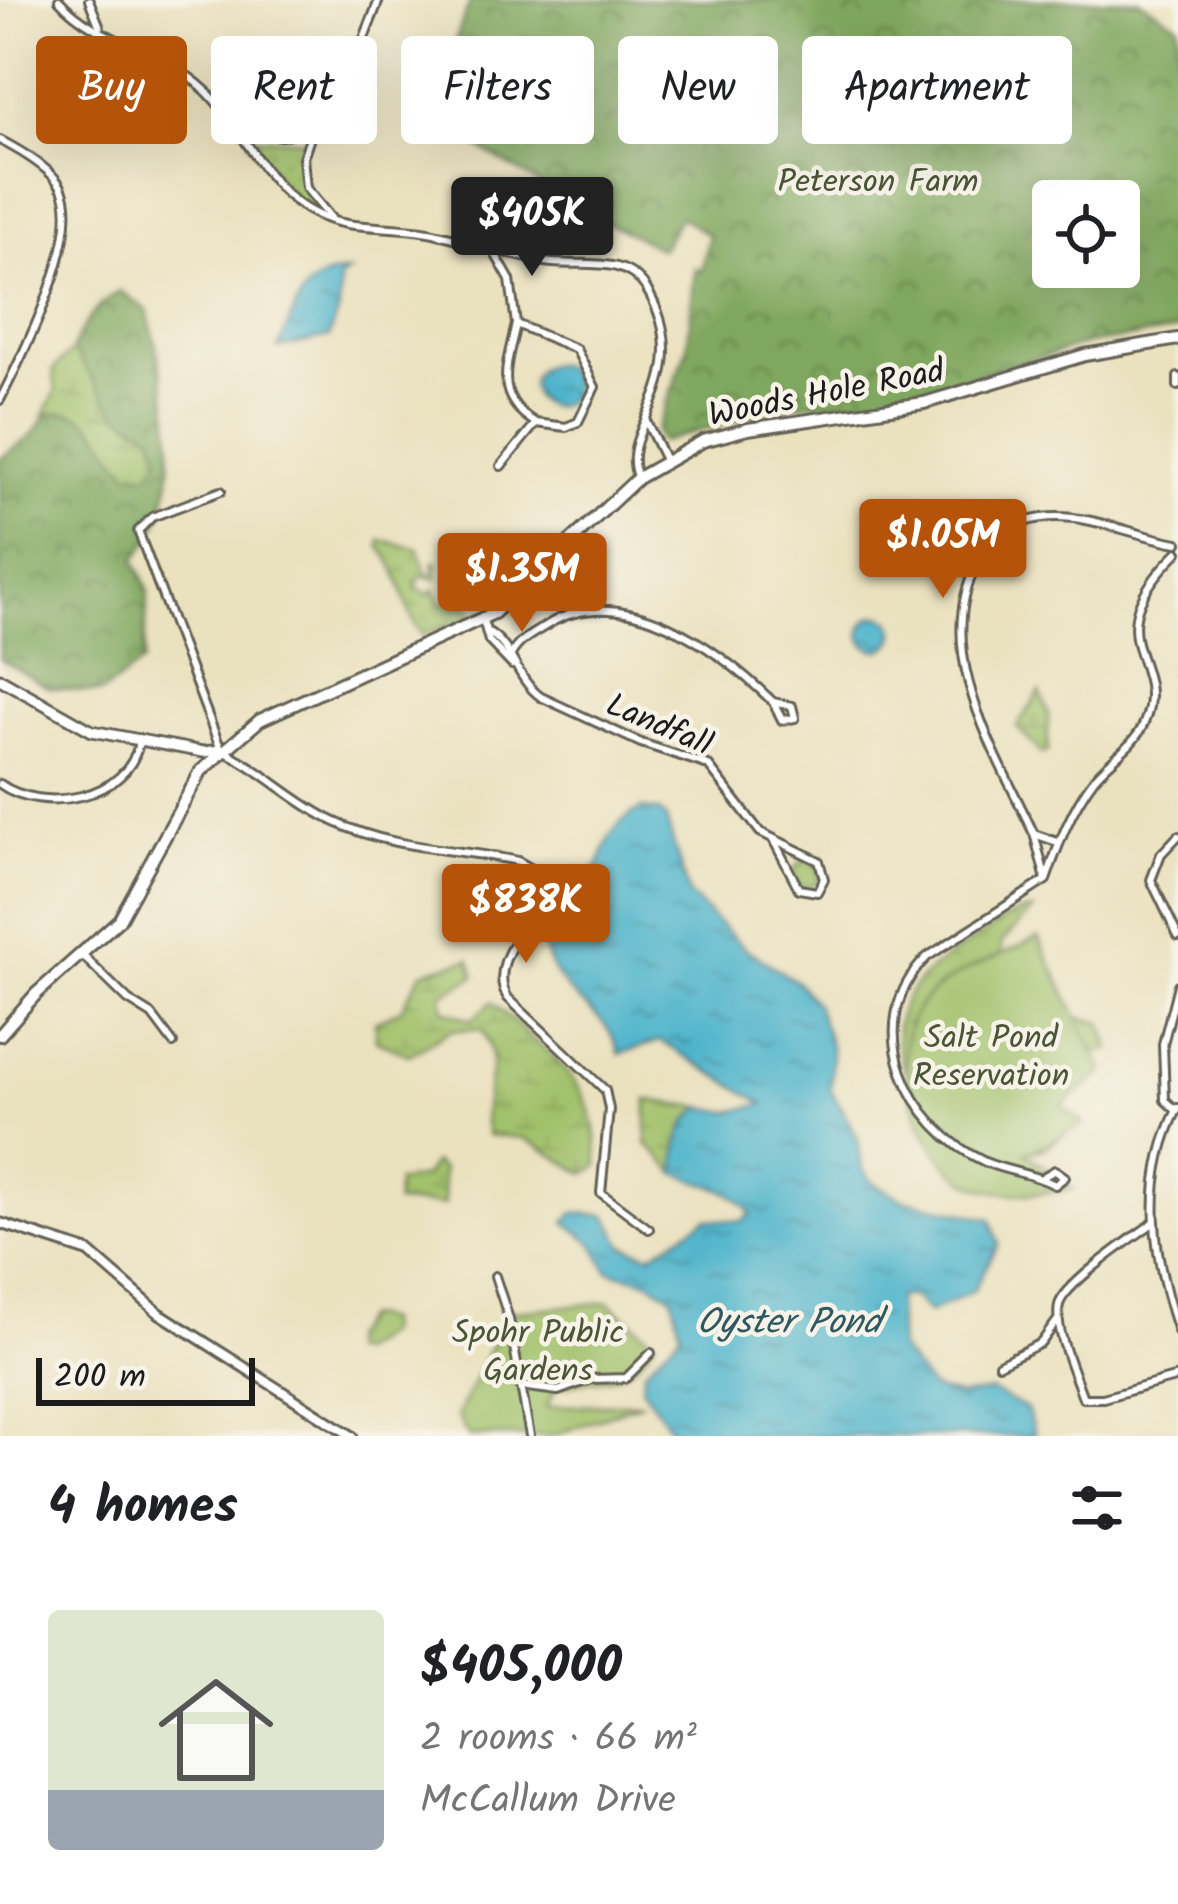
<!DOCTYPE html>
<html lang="en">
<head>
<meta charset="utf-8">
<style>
  :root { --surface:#fff; --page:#f2f2f2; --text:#202124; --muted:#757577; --line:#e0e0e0; --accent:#b45309 }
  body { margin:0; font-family:Kalam,sans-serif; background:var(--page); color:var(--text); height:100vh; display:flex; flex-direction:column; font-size:45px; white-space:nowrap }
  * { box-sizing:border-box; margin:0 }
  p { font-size:39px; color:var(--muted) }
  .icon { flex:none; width:66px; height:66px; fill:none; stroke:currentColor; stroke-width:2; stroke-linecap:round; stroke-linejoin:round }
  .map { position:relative; height:1436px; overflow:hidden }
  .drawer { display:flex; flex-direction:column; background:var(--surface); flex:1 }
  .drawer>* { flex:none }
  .hud { position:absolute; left:36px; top:36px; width:1107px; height:108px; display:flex; gap:24px }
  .buttons { position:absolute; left:1032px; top:180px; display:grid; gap:24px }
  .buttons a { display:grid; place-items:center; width:108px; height:108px; border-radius:12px; background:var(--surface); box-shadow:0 12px 48px #0002; font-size:60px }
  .scale { position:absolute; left:36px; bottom:30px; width:219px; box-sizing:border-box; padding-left:12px; border:6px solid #1c1c1c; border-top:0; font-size:33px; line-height:42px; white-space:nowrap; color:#1c1c1c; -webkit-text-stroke:9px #f7f3e8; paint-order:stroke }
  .price { position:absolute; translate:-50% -102px; padding:0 27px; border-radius:12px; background:var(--accent); color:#fff; font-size:39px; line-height:78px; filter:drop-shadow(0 3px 6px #0008) }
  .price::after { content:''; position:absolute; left:50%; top:72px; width:36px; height:27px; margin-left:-18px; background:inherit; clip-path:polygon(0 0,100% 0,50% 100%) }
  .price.current { background:#222; color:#fff }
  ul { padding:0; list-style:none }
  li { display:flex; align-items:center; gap:36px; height:300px; padding:0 48px }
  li+li { border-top:3px solid var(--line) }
  li span { display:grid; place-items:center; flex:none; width:336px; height:240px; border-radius:12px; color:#555 }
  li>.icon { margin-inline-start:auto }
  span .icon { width:144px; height:144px; fill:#fffc; stroke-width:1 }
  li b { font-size:51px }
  h2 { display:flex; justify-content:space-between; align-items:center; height:144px; padding:0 48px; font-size:51px }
  .tag { padding:0 42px; border-radius:12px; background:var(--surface); box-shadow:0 12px 48px #0002; font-size:42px; line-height:108px }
  .tag.current { background:var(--accent); color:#fff }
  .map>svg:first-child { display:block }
  .grass { fill:url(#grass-dots); stroke:#5e6e43; stroke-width:3 }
  .forest { fill:url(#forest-crowns); stroke:#4e623d; stroke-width:3; fill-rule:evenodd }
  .wetland { fill:url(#wetland-marsh); stroke:#5e6e43; stroke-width:3 }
  .green { fill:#a1c16a; stroke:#5e6e43; stroke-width:3 }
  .water { fill:url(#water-ripples); stroke:#346874; stroke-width:3 }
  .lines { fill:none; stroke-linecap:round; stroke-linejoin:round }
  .minor-casing { stroke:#646155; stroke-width:12 }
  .tertiary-casing { stroke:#646155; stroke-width:14 }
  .secondary-casing { stroke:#646155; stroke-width:15 }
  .trunk-casing { stroke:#646155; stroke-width:16 }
  .minor { stroke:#fff; stroke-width:6 }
  .tertiary { stroke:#fff; stroke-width:8 }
  .secondary { stroke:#fff; stroke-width:9 }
  .trunk { stroke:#fff; stroke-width:10 }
  .labels { text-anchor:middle; stroke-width:9; stroke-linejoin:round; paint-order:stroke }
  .park-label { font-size:33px; fill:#4b5637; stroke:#f7f3e8 }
  .street-label { font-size:33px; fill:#1c1c1c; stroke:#f7f3e8 }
  .water-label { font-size:36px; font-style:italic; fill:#2f5862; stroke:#f7f3e8 }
</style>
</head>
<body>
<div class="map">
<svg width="1178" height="1436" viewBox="0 0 1178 1436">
  <defs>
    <pattern id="grass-dots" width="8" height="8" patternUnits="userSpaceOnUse" patternTransform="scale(3)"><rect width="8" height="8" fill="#a1c16a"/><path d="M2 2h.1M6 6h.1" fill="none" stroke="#8aa55b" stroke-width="1.8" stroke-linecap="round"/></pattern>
    <pattern id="forest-crowns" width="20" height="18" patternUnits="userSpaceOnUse" patternTransform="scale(3)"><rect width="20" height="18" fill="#80a75e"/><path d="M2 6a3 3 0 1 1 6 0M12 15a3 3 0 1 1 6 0" fill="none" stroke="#68874d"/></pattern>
    <pattern id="wetland-marsh" width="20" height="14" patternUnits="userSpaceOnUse" patternTransform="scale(3)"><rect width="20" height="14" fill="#a1c16a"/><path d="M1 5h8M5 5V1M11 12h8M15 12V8" fill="none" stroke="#8aa55b"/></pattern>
    <pattern id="water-ripples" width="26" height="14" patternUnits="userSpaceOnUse" patternTransform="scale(3)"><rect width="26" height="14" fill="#4cb3cb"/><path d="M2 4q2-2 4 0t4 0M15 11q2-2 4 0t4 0" fill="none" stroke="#3e91a4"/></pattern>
  </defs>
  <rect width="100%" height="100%" fill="#f7f3e8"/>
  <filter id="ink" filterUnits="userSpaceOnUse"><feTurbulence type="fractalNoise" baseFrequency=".00833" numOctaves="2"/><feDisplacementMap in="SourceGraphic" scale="24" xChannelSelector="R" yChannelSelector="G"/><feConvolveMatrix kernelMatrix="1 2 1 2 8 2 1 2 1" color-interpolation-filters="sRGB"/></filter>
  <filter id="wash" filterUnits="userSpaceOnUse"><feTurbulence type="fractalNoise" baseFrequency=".004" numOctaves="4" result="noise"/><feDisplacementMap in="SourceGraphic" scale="48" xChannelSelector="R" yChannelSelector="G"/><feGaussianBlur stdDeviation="2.7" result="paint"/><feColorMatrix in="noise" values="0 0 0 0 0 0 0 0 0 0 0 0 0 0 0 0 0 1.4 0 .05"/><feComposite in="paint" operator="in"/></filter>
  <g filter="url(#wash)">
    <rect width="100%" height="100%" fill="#eae1be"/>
    <!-- grass -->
    <g class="grass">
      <polygon points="251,137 304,140 299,170 317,211 293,198 249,141"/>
      <path d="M381 540 419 549 426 574 435 572 433 562H438L437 580 420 575 416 589 431 594 434 589 441 603 458 606 466 600 473 616 422 635C400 605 405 574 380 547Z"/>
    </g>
    <!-- forest -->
    <g class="forest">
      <path d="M471 0H1139L1178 24V330L1087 344 899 398 789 405 661 442 656 432 687 350 695 268 701 272 709 235 680 217 661 249 573 205 446 127 424 121ZM1119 201V267H1053V201Z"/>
      <path d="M120 291 147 310C167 388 194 492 135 559L148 591 143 662 102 693 49 688 0 659V459C10 451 22 444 31 436 73 392 58 328 120 291Z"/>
    </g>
    <!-- wetland -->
    <g class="wetland">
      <path d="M73 350 115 412 153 435 160 457 150 473H130C96 441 96 403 44 415L56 391 53 370Z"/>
      <polygon points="1040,692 1048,713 1048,751 1042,754 1017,727"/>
      <path d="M1033 910 1002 942 999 968 1060 1014 1102 1022 1110 1049 1079 1057 1050 1096 1068 1132 1044 1149 1014 1154 911 1084C873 1010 916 976 974 940 993 928 1010 911 1033 910Z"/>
      <path d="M470 959 475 976 442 994 444 1010 472 1020 492 1002C548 1057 599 1076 598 1166L585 1174 524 1138 488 1135C475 1101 507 1063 481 1029L451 1030 409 1055 376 1040 375 1022 401 1009 422 972Z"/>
      <polygon points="647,1100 703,1107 685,1124 676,1173 647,1144"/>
      <polygon points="433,1163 442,1169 444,1205 396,1203 397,1182 424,1177"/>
      <polygon points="373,1317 385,1321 386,1334 358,1352 349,1351 348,1338 364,1318"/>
    </g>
    <!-- green -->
    <g class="green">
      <circle cx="807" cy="874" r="13"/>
      <path d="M1038 937 1104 1072 1062 1106 1084 1124 1026 1153 1073 1189C1040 1194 1003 1199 972 1184 922 1161 883 1053 919 1006 946 971 1000 958 1038 937Z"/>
      <path d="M608 1302 655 1341C625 1387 604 1375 556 1388L546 1407 642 1402 553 1436H468L457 1416 508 1312Z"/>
    </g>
    <!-- water -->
    <g class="water">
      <path d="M348 272 340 278 339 310 329 337 278 348C299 308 296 276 348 272Z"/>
      <circle cx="553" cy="385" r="21"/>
      <circle cx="878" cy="633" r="17"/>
      <path d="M642 809 659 811 666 819 689 895 746 949 797 982 816 1004 832 1050 831 1090 858 1138 862 1167 872 1181 902 1199 991 1219 999 1244 973 1291 929 1313 912 1297H897L899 1349 932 1389 961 1396 991 1391 1027 1409 1035 1436H676L642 1387 644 1370 681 1333 672 1296 649 1281 608 1271 593 1243 565 1222 574 1213 607 1215 623 1245 651 1255 706 1219 742 1221 751 1214C734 1187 702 1185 676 1173 677 1147 679 1121 703 1107L730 1112 764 1104 660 1041 619 1054C606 998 544 1005 541 921L565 888 597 868C610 840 610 823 642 809Z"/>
    </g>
  </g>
  <g filter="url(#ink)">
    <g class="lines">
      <defs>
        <g id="minor">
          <path d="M59 0C98 44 164 50 206 91 255 140 271 211 347 224 374 228 402 227 429 232 468 240 506 254 545 262 578 268 623 253 646 288 702 379 614 430 638 478"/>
          <polyline points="89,0 100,27"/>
          <polyline points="239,129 282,136 313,129"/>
          <path d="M0 140C19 150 49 167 60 185 87 229 22 357 0 400"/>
          <polyline points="331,218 306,188 303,158 313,129 343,92 379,0"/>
          <polyline points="493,250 510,280 516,324"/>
          <polyline points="1178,377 1178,386"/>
          <polyline points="646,421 665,460"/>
          <path d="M501 466 536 423 566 427 578 422 595 387 576 349 516 324C507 365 492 397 536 423"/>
          <path d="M221 491 152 517 138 531 221 750C262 769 293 802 333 821 392 850 456 848 518 861L535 871 540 895C528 928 487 965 508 998L605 1090 609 1109 601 1193 649 1229"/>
          <polyline points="483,620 489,641 512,665"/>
          <path d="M490 633C514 649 516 679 541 697L641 743 708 765 760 832 819 861 824 879 817 892 799 889 774 841"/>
          <path d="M511 655C519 640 533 634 547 625 623 578 721 651 773 702"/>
          <polygon points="773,702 792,706 795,718 782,720"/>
          <path d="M0 784C42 814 129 800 139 742"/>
          <polyline points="1178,836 1161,854 1151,880 1178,936"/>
          <polyline points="1035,837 1045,876"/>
          <path d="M1057 842 1034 834C997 755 931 651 977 564 992 537 1012 522 1042 518 1087 512 1134 536 1178 543"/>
          <polyline points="82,955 128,1000 152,1015 173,1043"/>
          <path d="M1178 1108C1141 1179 1153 1257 1178 1331"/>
          <polyline points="1177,1111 1165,1100 1163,1044 1178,985"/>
          <path d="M1043 1177 1055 1170 1065 1177 1055 1185C1033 1173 1008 1172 985 1162 908 1127 859 1024 927 957L1046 880C1059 843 1070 811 1094 779 1109 760 1135 746 1144 723 1172 658 1088 640 1178 552"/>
          <path d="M1153 1223C1134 1237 1064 1284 1059 1305 1054 1330 1075 1374 1083 1398H1103L1178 1377"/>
          <polyline points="495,1276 509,1319 530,1436"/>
          <polyline points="999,1364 1041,1343 1057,1321"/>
          <polyline points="520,1386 558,1391 591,1379 626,1378 651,1353"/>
        </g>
        <polyline id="tertiary" points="0,1223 89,1252 159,1313 352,1436"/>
        <polyline id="secondary" points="0,679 92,731 203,752 221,750"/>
        <polyline id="trunk" points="0,1035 36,994 119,920 201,771 260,720 494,613 638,478 703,441 748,429 924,403 1085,355 1178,339"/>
      </defs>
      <!-- minor casing -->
      <use href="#minor" class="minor-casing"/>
      <!-- tertiary casing -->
      <use href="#tertiary" class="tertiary-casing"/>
      <!-- secondary casing -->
      <use href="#secondary" class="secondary-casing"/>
      <!-- trunk casing -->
      <use href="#trunk" class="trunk-casing"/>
      <!-- minor -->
      <use href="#minor" class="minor"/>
      <!-- tertiary -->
      <use href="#tertiary" class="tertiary"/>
      <!-- secondary -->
      <use href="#secondary" class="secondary"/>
      <!-- trunk -->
      <use href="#trunk" class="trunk"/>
    </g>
  </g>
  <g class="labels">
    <!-- park labels -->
    <g class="park-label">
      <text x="878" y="192">Peterson Farm</text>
      <text x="991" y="1048">Salt Pond<tspan x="991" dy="38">Reservation</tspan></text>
      <text x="538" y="1343">Spohr Public<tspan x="538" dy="38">Gardens</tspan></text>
    </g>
    <!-- street labels -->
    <g class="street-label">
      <text transform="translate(826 391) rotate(-11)" y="12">Woods Hole Road</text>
      <text transform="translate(660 723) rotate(23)" y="12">Landfall</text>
    </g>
    <!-- water labels -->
    <g class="water-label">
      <text x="789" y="1333">Oyster Pond</text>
    </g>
  </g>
</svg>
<div class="buttons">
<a><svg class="icon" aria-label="locate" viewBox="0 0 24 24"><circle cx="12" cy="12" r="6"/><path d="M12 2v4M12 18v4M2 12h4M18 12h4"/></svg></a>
</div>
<div class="scale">200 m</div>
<b class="price current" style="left:532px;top:279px">$405K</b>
<b class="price" style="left:943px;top:601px">$1.05M</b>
<b class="price" style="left:522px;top:635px">$1.35M</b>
<b class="price" style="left:526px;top:966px">$838K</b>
<div class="hud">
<a class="tag current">Buy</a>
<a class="tag">Rent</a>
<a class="tag">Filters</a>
<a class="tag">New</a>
<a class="tag">Apartment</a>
</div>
</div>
<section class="drawer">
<h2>4 homes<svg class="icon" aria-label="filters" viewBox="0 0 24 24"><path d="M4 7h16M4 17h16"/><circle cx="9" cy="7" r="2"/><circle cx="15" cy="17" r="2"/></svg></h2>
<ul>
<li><span style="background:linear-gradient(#dfe7d0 75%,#9aa5b1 0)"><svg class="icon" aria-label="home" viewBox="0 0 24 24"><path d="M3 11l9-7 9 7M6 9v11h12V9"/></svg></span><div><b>$405,000</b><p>2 rooms · 66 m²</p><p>McCallum Drive</p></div></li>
</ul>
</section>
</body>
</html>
